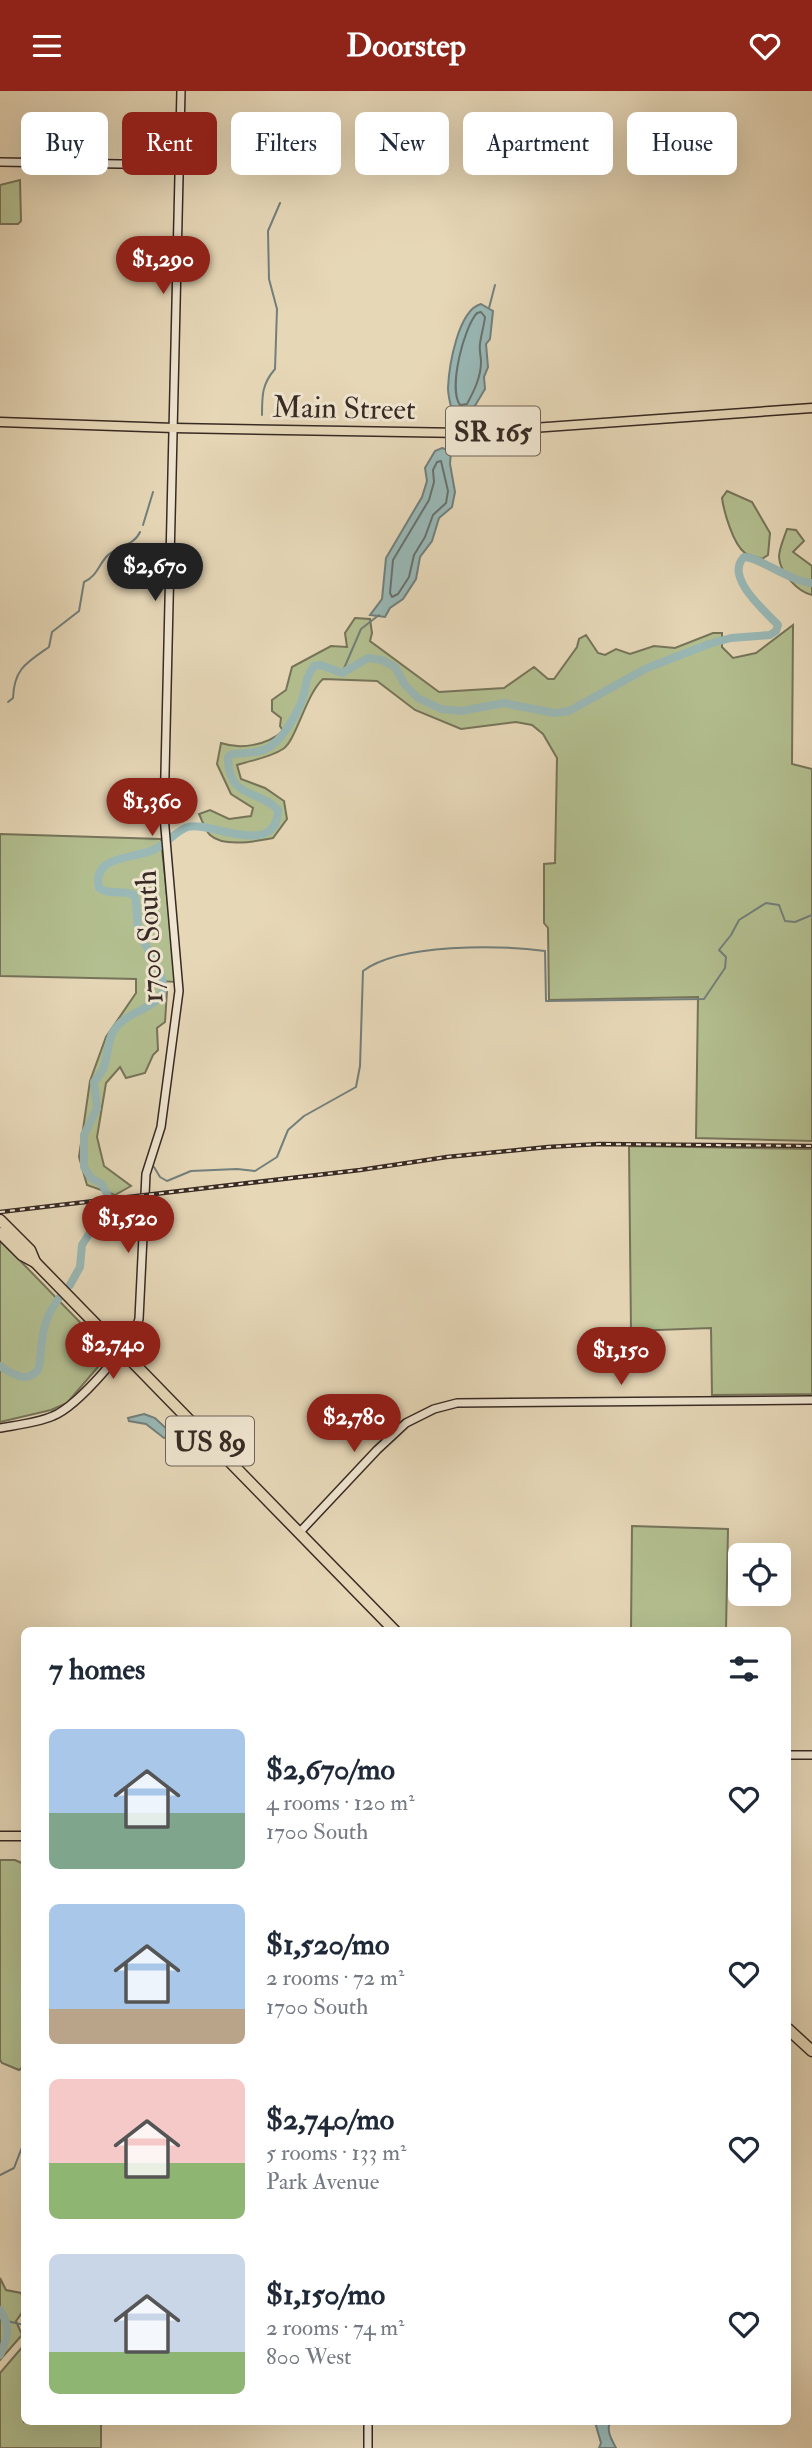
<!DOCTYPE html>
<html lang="en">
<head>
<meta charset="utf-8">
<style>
  :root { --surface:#fff; --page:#f2f2f3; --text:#1f2937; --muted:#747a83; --accent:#8f2418 }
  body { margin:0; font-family:"IM FELL Double Pica",serif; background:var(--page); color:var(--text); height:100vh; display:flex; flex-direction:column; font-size:26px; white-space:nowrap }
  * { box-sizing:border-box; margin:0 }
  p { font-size:23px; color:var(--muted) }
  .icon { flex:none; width:38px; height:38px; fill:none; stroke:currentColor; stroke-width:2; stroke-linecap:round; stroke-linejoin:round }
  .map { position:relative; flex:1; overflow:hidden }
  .details { position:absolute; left:21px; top:1536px; width:770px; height:798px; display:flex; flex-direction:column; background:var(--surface); border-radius:10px; box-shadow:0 7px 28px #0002 }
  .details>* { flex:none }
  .banner { position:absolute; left:21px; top:21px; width:770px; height:63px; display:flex; gap:14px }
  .buttons { position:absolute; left:728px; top:1452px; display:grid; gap:14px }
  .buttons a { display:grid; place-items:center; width:63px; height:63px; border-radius:10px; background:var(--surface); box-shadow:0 7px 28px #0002; font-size:35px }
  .price { position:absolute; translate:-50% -60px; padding:0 16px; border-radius:24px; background:var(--accent); color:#fff; font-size:23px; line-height:46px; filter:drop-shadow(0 2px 4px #0008) }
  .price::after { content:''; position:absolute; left:50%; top:42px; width:21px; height:16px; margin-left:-10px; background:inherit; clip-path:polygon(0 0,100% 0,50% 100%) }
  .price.on { background:#222; color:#fff }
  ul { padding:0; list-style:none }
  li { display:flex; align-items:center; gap:21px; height:175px; padding:0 28px }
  li span { display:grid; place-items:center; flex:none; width:196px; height:140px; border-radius:10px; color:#555 }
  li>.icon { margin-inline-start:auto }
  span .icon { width:84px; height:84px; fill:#fffc; stroke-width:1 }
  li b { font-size:30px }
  h2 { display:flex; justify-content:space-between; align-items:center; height:84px; padding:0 28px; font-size:30px }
  .tag { padding:0 24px; border-radius:10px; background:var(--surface); box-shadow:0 7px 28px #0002; font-size:24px; line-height:63px }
  .tag.on { background:var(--accent); color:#fff }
  header { display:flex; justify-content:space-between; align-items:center; height:91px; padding:0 28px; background:var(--accent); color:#fff; font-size:32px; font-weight:700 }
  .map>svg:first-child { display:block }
  .green { fill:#b3bf90; stroke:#76745a; stroke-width:2 }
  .water { fill:#99b8b6; stroke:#727f7c; stroke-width:2 }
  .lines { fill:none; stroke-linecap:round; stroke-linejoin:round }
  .shore { stroke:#68716d; stroke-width:2 }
  .stream { stroke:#727f7c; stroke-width:2 }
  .river { stroke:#99b8b6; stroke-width:8 }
  .secondary-casing { stroke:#382a24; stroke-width:10 }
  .primary-casing { stroke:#382a24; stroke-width:11 }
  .highway-casing { stroke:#382a24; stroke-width:13 }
  .secondary { stroke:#efe5d0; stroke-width:7 }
  .primary { stroke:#e6d7b7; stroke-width:8 }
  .highway { stroke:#e6d7b7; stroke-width:10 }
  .rail-casing { stroke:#382a24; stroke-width:4.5 }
  .rail { stroke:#efe5d0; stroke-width:2; stroke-dasharray:5; stroke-linecap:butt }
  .labels { text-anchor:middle; stroke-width:6; stroke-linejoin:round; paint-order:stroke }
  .shield { fill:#efe5d0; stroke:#6f6258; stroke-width:2 }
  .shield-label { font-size:28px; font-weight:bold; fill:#382a24 }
  .street-label { font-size:30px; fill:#382a24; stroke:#efe5d0 }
</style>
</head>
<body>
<header><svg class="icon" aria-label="menu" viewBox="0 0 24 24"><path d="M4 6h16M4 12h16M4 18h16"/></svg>Doorstep<svg class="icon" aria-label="heart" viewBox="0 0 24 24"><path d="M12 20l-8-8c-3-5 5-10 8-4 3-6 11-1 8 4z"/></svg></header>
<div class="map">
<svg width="812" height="2357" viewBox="0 0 812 2357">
  <rect width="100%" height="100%" fill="#e6d7b7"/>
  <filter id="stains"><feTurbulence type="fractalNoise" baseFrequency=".00286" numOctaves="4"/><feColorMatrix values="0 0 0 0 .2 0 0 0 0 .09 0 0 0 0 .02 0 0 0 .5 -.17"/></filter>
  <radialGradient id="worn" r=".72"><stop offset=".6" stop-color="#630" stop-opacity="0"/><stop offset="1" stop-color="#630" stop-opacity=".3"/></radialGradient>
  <!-- green -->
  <g class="green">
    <polygon points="30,48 46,48 43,64 29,63"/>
    <polygon points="20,89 21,130 18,133 0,133 0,94"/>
    <path d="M727 400 752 411 770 442 768 464 762 468C757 466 749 465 745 462 733 453 724 421 722 407Z"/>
    <path d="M787 438 796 439 804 450 793 461 812 475V504C798 501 780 482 779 466 779 458 784 447 787 438Z"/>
    <path d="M355 527 370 528 372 542 370 550 439 601 504 597 534 576 548 588H554L577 556 579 548 586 544 598 562 605 564 616 558 630 563 654 555 675 557 713 542H722V556L733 567 756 562 793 534 792 673 812 678V1050L696 1047 698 906 549 909 548 837 544 832V773L555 772 557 667 543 643 532 634 516 631 461 638 415 619 377 590 323 588C306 603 296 650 283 658 269 667 252 669 237 674L241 688 265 697 284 710 287 728 273 747C257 750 224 757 210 744 205 739 202 729 199 723L210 719 229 728 251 725 253 717 231 703 217 673 221 652C241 659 267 654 283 640L280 635 281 627 272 620V609L286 599 292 576 331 555 347 556 345 542Z"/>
    <polygon points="0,743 161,748 176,891 161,890 167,900 165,931 157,937 158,959 153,964 145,982 126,987 120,976 106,992 97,1046 104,1075 131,1095 115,1104 87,1094 79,1066 90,990 106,946 136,902 136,888 0,885"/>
    <polygon points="629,1055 812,1058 812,1303 712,1304 711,1237 631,1240"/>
    <polygon points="0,1149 105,1257 106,1262 104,1269 67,1312 51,1319 0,1331"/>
    <polygon points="632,1435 728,1438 726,1540 631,1540"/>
    <polygon points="0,1769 15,1769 24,1773 24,1975 19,1979 2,1972 0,1969"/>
    <path d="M0 2187 6 2199 21 2202C27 2214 24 2220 16 2230L22 2244 0 2269Z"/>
    <polygon points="24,2254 24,2331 101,2331 101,2357 0,2357 0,2282"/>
  </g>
  <!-- water -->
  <g class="water">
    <path d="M481 213 493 220 490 248 486 253 488 276 484 286 485 298 473 318 466 322 452 319C450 312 448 304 448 297 449 275 458 219 481 213Z"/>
    <polygon points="442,357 451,360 450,373 455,401 452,416 439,427 432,450 420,466 416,488 403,508 390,517 385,526 370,524 382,508 386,467 422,406 427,390 425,377 435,360"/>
    <polygon points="144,1323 155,1327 169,1340 168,1346 164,1347 146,1333 129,1330 128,1327"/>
    <path d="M595 2331H610C606 2340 612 2349 616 2357H599L601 2352Z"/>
  </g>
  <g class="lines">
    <!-- shore -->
    <g class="shore">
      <path d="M481 221 485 226C484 235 481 244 480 253 479 259 481 265 481 271 481 286 474 300 467 313L460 314C448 297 464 236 477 222Z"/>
      <polygon points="441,370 448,400 446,412 433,424 425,446 414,464 409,486 398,503 392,506 390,502 393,469 429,409 434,391 433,379 437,371"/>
    </g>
    <!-- stream -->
    <g class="stream">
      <polyline points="489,217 495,194"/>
      <path d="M262 324C262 304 262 293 275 278L277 218 269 188 268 140 280 112"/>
      <polyline points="143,434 153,401"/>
      <polyline points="342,582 361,538 379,524"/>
      <path d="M8 611 13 607C14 578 26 572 49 556L52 541 79 520 84 491C97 485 98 475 107 465 117 455 134 455 140 441"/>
      <path d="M154 1076 160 1086 167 1090 191 1080 237 1078 255 1080 277 1066 288 1039 304 1025 356 996 360 975 363 880C400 852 500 854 545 860L546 910 704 908 725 877 726 866 719 859 731 844 739 829 766 812 779 814 785 830 795 831 812 824"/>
      <polyline points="0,2084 14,2077 24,2051"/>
      <polyline points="7,2230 24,2234"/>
    </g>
    <!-- river -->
    <g class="river">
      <path d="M70 1194 80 1176 82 1154 105 1117 107 1103 102 1093 91 1087 84 1076V1044L97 1017 94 991C97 987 101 982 103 978 108 966 107 952 113 941 122 924 145 920 157 909 176 892 145 859 139 841 135 828 139 816 134 804 122 798 111 805 99 797 91 762 138 769 157 757 167 752 177 739 188 736 208 729 277 769 278 719 259 698 228 709 228 666L232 663C260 662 272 661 288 636 294 627 300 616 303 606 307 592 305 588 314 575L321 574 342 582 368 567 382 569 395 576 405 594 418 607 441 618 461 620 504 612 554 622 569 620 647 577 709 553 731 547 770 544 776 540 778 534C765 520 724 486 744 466 760 466 788 490 812 492"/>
      <path d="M0 1275C13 1283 28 1294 39 1277 43 1248 40 1233 59 1207"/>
      <path d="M0 2219C11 2236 8 2246 0 2264"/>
    </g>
    <defs>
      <g id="secondary">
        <polyline points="0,71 180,74"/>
        <path d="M0 1337C17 1334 37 1332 53 1325 78 1315 132 1253 139 1228L146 1083 161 1036 179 900 164 725 181 0"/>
        <polyline points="299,1442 377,1359 406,1332 434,1318 457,1312 812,1309"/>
        <polyline points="788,1664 812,1664"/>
        <polyline points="368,2331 368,2357"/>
      </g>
      <g id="primary">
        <polyline points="0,331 174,337 464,342 812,317"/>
        <polyline points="0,1745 24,1745"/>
      </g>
      <g id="highway">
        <polyline points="0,1129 30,1159 35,1171"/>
        <polyline points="0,1142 22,1164 35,1171 395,1540"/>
        <polyline points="788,1938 812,1960"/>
      </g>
    </defs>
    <!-- secondary casing -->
    <use href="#secondary" class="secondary-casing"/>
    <!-- primary casing -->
    <use href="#primary" class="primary-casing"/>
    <!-- highway casing -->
    <use href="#highway" class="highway-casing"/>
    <!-- secondary -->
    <use href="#secondary" class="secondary"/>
    <!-- primary -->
    <use href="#primary" class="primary"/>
    <!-- highway -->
    <use href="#highway" class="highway"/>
    <defs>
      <polyline id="rail" points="0,1121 360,1079 447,1066 548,1056 599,1053 812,1055"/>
    </defs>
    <!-- rail casing -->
    <use href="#rail" class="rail-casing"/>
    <!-- rail -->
    <use href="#rail" class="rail"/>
  </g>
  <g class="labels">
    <!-- shield labels -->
    <g class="shield">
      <rect x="446" y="315.5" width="94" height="49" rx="5"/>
      <rect x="166" y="1325.5" width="88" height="49" rx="5"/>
    </g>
    <g class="shield-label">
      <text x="493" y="350">SR 165</text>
      <text x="210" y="1360">US 89</text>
    </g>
    <!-- street labels -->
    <g class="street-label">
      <text transform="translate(344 317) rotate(1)" y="10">Main Street</text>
      <text transform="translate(149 846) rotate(-93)" y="10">1700 South</text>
    </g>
  </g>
  <rect width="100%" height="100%" filter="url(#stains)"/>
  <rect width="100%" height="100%" fill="url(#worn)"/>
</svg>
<div class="buttons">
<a><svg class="icon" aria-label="locate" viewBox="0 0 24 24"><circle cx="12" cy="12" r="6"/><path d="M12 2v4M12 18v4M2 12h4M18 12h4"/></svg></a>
</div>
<b class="price" style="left:163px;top:205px">$1,290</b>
<b class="price on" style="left:155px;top:512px">$2,670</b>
<b class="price" style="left:152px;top:747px">$1,360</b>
<b class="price" style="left:128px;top:1164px">$1,520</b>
<b class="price" style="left:113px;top:1290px">$2,740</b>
<b class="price" style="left:621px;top:1296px">$1,150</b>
<b class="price" style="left:354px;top:1363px">$2,780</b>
<div class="banner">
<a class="tag">Buy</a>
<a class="tag on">Rent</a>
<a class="tag">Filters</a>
<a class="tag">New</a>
<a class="tag">Apartment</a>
<a class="tag">House</a>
</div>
<section class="details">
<h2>7 homes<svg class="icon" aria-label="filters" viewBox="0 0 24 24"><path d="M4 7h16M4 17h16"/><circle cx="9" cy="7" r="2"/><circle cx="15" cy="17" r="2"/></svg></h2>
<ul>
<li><span style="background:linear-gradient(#a9c7e8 60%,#7fa58c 0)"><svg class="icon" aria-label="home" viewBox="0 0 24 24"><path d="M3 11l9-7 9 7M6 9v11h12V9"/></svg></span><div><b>$2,670/mo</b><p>4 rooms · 120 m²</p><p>1700 South</p></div><svg class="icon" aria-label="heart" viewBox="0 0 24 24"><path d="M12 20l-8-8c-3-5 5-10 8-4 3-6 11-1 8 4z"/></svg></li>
<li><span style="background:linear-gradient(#a9c7e8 75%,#b9a48a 0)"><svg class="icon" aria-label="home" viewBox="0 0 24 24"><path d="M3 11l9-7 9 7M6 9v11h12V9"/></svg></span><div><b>$1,520/mo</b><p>2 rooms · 72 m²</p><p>1700 South</p></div><svg class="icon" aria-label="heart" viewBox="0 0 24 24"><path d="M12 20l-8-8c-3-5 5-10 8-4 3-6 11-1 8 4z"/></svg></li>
<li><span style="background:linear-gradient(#f6c9c9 60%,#8fb573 0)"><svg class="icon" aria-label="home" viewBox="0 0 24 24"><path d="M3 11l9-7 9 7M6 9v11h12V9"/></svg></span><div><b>$2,740/mo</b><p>5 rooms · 133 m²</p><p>Park Avenue</p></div><svg class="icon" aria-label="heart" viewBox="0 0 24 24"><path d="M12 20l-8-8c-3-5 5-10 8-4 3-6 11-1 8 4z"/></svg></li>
<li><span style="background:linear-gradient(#c9d6e8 70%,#8fb573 0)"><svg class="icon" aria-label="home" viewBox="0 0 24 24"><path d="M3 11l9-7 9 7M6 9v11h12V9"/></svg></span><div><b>$1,150/mo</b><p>2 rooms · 74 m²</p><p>800 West</p></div><svg class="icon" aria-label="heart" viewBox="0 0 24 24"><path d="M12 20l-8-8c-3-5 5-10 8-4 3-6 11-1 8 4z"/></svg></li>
</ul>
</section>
</div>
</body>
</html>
